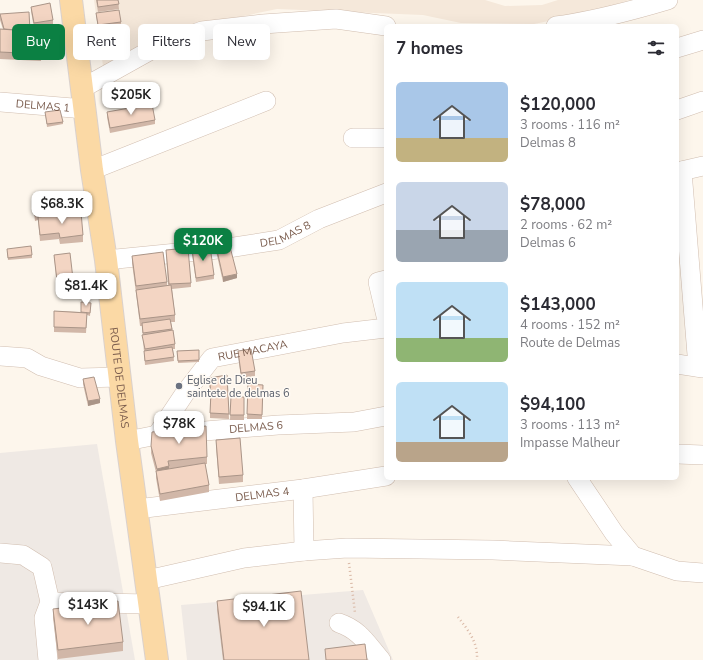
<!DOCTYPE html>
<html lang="en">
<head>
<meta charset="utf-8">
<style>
  :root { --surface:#fff; --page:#f2f2f3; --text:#2b2b33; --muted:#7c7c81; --accent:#0b8043 }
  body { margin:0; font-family:"Nunito Sans",sans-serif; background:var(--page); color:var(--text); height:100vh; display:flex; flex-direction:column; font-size:15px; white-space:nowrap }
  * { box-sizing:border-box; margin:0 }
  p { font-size:13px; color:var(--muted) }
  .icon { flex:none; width:22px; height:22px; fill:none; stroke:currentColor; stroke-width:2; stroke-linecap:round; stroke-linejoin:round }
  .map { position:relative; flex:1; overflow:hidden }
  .panel { position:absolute; left:384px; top:24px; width:295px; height:456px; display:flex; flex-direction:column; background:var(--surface); border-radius:6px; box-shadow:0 4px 16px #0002 }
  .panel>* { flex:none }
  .banner { position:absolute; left:12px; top:24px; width:312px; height:36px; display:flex; gap:8px }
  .price { position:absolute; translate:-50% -34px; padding:0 9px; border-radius:8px; background:#fff; color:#222; font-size:13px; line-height:26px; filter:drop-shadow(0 1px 2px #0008) }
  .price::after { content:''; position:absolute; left:50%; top:24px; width:12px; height:9px; margin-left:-6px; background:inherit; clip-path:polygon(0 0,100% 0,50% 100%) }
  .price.active { background:var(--accent); color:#fff }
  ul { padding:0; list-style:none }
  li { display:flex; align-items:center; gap:12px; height:100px; padding:0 12px }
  li span { display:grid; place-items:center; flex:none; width:112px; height:80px; border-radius:6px; color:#555 }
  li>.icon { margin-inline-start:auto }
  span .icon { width:48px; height:48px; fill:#fffc; stroke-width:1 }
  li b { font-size:17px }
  h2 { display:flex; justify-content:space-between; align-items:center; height:48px; padding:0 12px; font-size:17px }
  .pill { padding:0 14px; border-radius:6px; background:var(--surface); box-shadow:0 4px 16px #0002; font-size:14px; line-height:36px }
  .pill.active { background:var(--accent); color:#fff }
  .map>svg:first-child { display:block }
  .residential { fill:#f5e8da }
  .industrial { fill:#efe9e4 }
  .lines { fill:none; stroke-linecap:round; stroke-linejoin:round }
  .minor-casing { stroke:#d1beb0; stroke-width:20 }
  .major-casing { stroke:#dad1cd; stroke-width:24 }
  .path { stroke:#d9b8a5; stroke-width:2.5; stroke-dasharray:1 3; stroke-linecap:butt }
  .minor { stroke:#fff; stroke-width:19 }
  .major { stroke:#fbd9a5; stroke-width:22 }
  .wall { fill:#d1b7a8 }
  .shaded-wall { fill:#aa9588 }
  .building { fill:#f3d5c3; stroke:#aa9588 }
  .worship-dot { fill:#6b7280; stroke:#fffaf3; stroke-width:1.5 }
  .labels { text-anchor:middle; stroke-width:3; stroke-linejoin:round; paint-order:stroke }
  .street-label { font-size:11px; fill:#7a5c4d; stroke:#fffaf3 }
  .worship-label { font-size:11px; fill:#5b616d; stroke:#fffaf3; text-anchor:start }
</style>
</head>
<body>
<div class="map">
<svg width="703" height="660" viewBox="0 0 703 660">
  <rect width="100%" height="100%" fill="#fdf6ec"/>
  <!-- residential -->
  <polygon class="residential" points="94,0 485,0 505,6 542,5 558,0 629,0 593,12 534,24 461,23 423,15 277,9 206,24 103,66"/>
  <!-- industrial -->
  <g class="industrial">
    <polygon points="97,444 135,660 0,660 0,453"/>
    <polygon points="363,590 393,660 187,660 181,605"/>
  </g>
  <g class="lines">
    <defs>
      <g id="minor">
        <path d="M556 26C594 21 631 11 668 0"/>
        <polyline points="677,48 703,40"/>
        <polyline points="81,89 151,50 202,31 263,24 336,19 386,26"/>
        <path id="s1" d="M0 102 85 109"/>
        <polyline points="677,110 703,101"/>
        <polyline points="353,138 386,138"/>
        <polyline points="92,170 266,101"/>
        <polyline points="682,171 698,367"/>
        <polyline points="677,172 703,166"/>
        <path id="s2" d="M106 260 228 248 279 240 319 219 386 193"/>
        <polyline points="386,280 378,282 386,316"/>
        <polyline points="0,356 27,358 41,366 80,378 120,377"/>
        <polyline points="677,364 703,368"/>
        <path id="s3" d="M157 435 185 393 212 358 343 333 386 328"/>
        <path id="s4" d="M127 441 157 435 278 425 354 422 386 416"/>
        <polyline points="677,454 703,455"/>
        <polyline points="577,478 614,533 633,556 677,571 703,573"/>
        <polyline points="303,489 304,551"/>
        <path id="s5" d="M137 509 303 489 386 476"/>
        <polyline points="0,553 23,555 42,567 50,602 44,618 48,660"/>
        <polyline points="147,580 244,558 304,551 347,548 493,550 633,556"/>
        <polyline points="50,602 150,604"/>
        <path d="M339 623C360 630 367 644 381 660"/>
      </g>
      <g id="major">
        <path id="s6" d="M71 0 92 170 106 260 127 441 157 660"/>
      </g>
    </defs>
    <!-- minor casing -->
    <use href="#minor" class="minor-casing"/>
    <!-- major casing -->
    <use href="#major" class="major-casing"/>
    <!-- path -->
    <g class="path">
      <polyline points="349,563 355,613"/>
      <path d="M458 617C468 630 478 642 477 660"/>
    </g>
    <!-- minor -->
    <use href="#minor" class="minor"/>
    <!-- major -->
    <use href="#major" class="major"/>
  </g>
  <!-- wall -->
  <g class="wall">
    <polygon points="96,0 118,0 119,9 98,12"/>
    <polygon points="31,7 53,20 53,25 34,28 31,11"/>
    <polygon points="96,13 121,22 121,27 98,30"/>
    <polygon points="0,14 42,39 41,61 0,59 0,29 3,29 0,20"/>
    <polygon points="45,112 63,122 63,124 47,127"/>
    <polygon points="107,112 155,120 155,124 110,133 107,117"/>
    <polygon points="33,204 79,209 83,235 83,242 60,244 59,239 40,241 38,220 35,221"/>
    <polygon points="216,246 237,278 223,282 216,251"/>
    <polygon points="192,249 214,275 214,279 196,282 192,254"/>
    <polygon points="166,250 191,283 191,287 172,289 175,315 175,322 171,322 175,344 175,349 173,349 174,361 145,365 142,326 140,326 136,293 132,263 132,256 167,282 167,286 168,286"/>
    <polygon points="7,251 32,255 32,258 8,260"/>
    <polygon points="54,255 73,279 73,284 57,286"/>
    <polygon points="91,303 90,316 87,315 86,333 54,332 54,311 81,312"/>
    <polygon points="199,350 199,362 178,363 177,351"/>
    <polygon points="238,351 255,371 255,376 241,378 238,356"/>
    <polygon points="227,375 229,419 210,418 210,396 209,378"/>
    <polygon points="83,379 100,403 88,406 83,384"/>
    <polygon points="248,384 263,385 262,419 247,419"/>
    <polygon points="231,397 244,397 244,420 230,420"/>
    <polygon points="152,432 207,457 207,464 205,464 209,485 209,492 160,501 156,478 156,472 151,453"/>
    <polygon points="216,440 243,475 243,482 219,484 216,447"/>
    <polygon points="217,601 309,660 223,660 217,610"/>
    <polygon points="53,609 123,642 123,651 58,659 53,618"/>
  </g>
  <!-- shaded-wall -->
  <g class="shaded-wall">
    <polygon points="237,274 237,278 223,282 223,277"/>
    <polygon points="100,399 100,403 88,406 88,401"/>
    <polygon points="169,466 169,473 157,476 157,469"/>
  </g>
  <!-- building -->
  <g class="building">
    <polygon points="97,0 118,0 119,4 98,7"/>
    <polygon points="50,3 53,20 34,23 31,7"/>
    <polygon points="119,10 121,22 98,25 96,13"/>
    <polygon points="29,12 30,31 4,29 0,14"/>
    <polygon points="0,29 42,32 41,54 0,52"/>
    <polygon points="152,104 155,120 110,128 107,112"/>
    <polygon points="60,110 63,122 47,124 45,112"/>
    <polygon points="77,197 79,209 35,216 33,204"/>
    <polygon points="81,212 83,235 60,238 59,233 40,235 38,217"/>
    <polygon points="229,243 237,274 223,277 216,246"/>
    <polygon points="31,246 32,255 8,258 7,249"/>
    <polygon points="210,246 214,275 196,278 192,249"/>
    <polygon points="188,248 191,283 169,284 166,250"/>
    <polygon points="163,252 167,282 136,286 132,256"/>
    <polygon points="70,253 73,279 57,281 54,255"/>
    <polygon points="171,285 175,315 140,319 136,290"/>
    <polygon points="81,302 91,303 90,313 81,312"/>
    <polygon points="54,311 87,313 86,328 54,327"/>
    <polygon points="170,319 172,329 143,333 142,323"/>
    <polygon points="173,330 175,344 145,349 142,335"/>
    <polygon points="172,347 174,357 145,361 144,351"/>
    <polygon points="251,349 255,371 241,373 238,351"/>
    <polygon points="199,350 199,360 178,361 177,351"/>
    <polygon points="227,375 229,414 210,413 211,392 209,378"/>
    <polygon points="94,377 100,399 88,401 83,379"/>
    <polygon points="248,384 263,385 262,415 247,414"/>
    <polygon points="231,397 244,397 244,415 230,415"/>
    <polygon points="206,426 207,457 168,461 169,466 157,469 151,446 152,432"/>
    <polygon points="240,438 243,475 219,477 216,440"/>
    <polygon points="205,463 209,485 160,494 156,471"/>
    <polygon points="301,591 309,660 224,660 217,601"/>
    <polygon points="118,601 123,642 58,650 53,609"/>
    <polygon points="365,644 367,660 326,660 325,649"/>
  </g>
  <!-- markers -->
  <circle class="worship-dot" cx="179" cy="386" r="4"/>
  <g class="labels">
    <!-- street labels -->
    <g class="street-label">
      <text dy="4" stroke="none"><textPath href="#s1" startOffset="43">DELMAS 1</textPath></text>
      <text dy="4" stroke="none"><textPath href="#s2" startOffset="182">DELMAS 8</textPath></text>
      <text dy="4" stroke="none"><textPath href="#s3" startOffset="136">RUE MACAYA</textPath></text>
      <text dy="4" stroke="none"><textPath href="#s6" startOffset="381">ROUTE DE DELMAS</textPath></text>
      <text dy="4" stroke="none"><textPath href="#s4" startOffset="130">DELMAS 6</textPath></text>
      <text dy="4" stroke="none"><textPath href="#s5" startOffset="126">DELMAS 4</textPath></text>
    </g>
    <!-- worship labels -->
    <g class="worship-label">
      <text x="187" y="384">Eglise de Dieu<tspan x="187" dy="13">saintete de delmas 6</tspan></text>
    </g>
  </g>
</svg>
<b class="price" style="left:131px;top:116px">$205K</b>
<b class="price" style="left:62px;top:225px">$68.3K</b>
<b class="price active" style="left:203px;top:262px">$120K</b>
<b class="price" style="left:86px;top:307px">$81.4K</b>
<b class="price" style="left:179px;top:445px">$78K</b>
<b class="price" style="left:88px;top:626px">$143K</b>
<b class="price" style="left:264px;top:628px">$94.1K</b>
<div class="banner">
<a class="pill active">Buy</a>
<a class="pill">Rent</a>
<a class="pill">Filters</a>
<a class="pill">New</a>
</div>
<section class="panel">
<h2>7 homes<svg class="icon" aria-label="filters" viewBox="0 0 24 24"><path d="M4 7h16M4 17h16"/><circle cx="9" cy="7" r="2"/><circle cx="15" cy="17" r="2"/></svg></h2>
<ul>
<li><span style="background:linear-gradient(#a9c7e8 70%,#c2b280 0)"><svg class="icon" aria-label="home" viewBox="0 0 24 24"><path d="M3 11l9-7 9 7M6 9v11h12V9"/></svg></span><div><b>$120,000</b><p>3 rooms · 116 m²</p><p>Delmas 8</p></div></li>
<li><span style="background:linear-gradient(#c9d6e8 60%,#9aa5b1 0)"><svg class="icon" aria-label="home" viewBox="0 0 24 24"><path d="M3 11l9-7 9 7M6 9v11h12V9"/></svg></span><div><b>$78,000</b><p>2 rooms · 62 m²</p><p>Delmas 6</p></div></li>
<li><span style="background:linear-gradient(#bfe0f5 70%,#8fb573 0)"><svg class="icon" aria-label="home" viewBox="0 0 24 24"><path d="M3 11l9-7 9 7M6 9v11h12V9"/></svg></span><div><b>$143,000</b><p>4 rooms · 152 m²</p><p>Route de Delmas</p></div></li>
<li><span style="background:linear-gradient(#bfe0f5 75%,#b9a48a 0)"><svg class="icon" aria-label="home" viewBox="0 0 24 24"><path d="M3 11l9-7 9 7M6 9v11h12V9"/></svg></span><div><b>$94,100</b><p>3 rooms · 113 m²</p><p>Impasse Malheur</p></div></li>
</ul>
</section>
</div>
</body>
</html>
